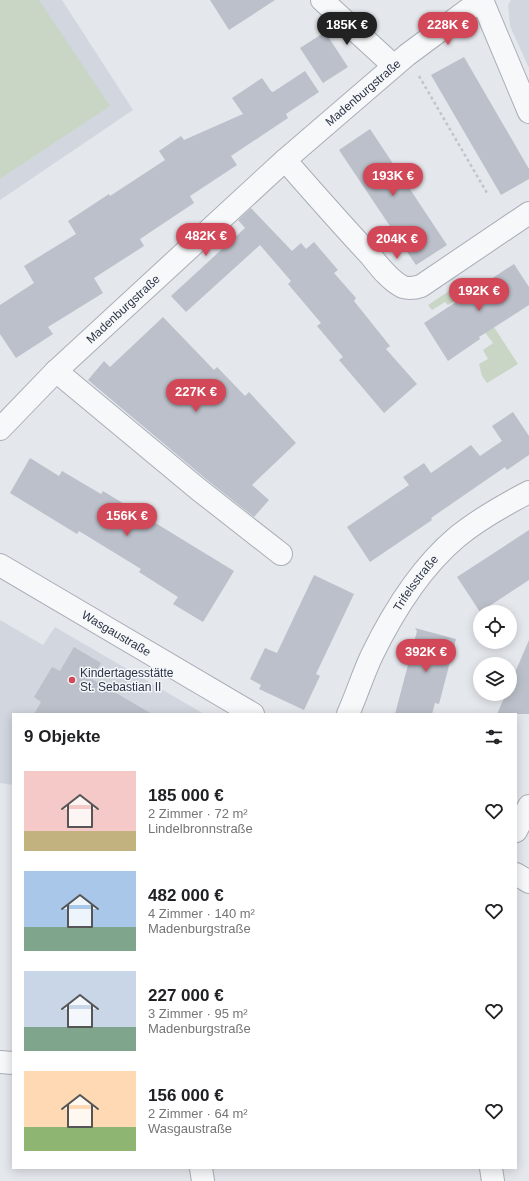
<!DOCTYPE html>
<html lang="de">
<head>
<meta charset="utf-8">
<style>
  :root { --surface:#fff; --page:#f6f6f6; --text:#202124; --muted:#757577; --accent:#d24858 }
  body { margin:0; font-family:Arial,sans-serif; background:var(--page); color:var(--text); height:100vh; display:flex; flex-direction:column; font-size:15px; white-space:nowrap }
  * { box-sizing:border-box; margin:0 }
  p { font-size:13px; color:var(--muted) }
  .icon { flex:none; width:22px; height:22px; fill:none; stroke:currentColor; stroke-width:2; stroke-linecap:round; stroke-linejoin:round }
  .map { position:relative; flex:1; overflow:hidden }
  .details { position:absolute; left:12px; top:713px; width:505px; height:456px; display:flex; flex-direction:column; background:var(--surface); border-radius:0px; box-shadow:0 2px 10px #0003 }
  .details>* { flex:none }
  .fabs { position:absolute; left:473px; top:605px; display:grid; gap:8px }
  .fabs a { display:grid; place-items:center; width:44px; height:44px; border-radius:50%; background:var(--surface); box-shadow:0 2px 10px #0003; font-size:20px }
  .price { position:absolute; translate:-50% -34px; padding:0 9px; border-radius:14px; background:var(--accent); color:#fff; font-size:13px; line-height:26px; filter:drop-shadow(0 1px 2px #0008) }
  .price::after { content:''; position:absolute; left:50%; top:24px; width:12px; height:9px; margin-left:-6px; background:inherit; clip-path:polygon(0 0,100% 0,50% 100%) }
  .price.current { background:#222; color:#fff }
  ul { padding:0; list-style:none }
  li { display:flex; align-items:center; gap:12px; height:100px; padding:0 12px }
  li span { display:grid; place-items:center; flex:none; width:112px; height:80px; border-radius:0px; color:#555 }
  li>.icon { margin-inline-start:auto }
  span .icon { width:48px; height:48px; fill:#fffc; stroke-width:1 }
  li b { font-size:17px }
  h2 { display:flex; justify-content:space-between; align-items:center; height:48px; padding:0 12px; font-size:17px }
  .map>svg:first-child { display:block }
  .built { fill:#d2d6de }
  .green { fill:#c9d6c5 }
  .building { fill:#bbc0ca }
  .lines { fill:none; stroke-linecap:round; stroke-linejoin:round }
  .minor-casing { stroke:#a9aeb7; stroke-width:24 }
  .path { stroke:#c2c5cb; stroke-width:2.5; stroke-dasharray:3 3; stroke-linecap:butt }
  .minor { stroke:#f7f8fa; stroke-width:22 }
  .poi-dot { fill:#d24858; stroke:#f4f6f9; stroke-width:1.5 }
  .labels { text-anchor:middle; stroke-width:3; stroke-linejoin:round; paint-order:stroke }
  .street-label { font-size:12px; fill:#2b3445; stroke:#f4f6f9 }
  .poi-label { font-size:12px; fill:#2b3445; stroke:#f4f6f9; text-anchor:start }
</style>
</head>
<body>
<div class="map">
<svg width="529" height="1181" viewBox="0 0 529 1181">
  <rect width="100%" height="100%" fill="#e4e7ec"/>
  <!-- built -->
  <g class="built">
    <polygon points="0,0 62,0 133,110 0,200"/>
    <polygon points="511,0 529,0 529,68 510,26 508,5"/>
    <polygon points="0,620 43,645 55,627 204,714 13,714 13,785 0,783"/>
  </g>
  <!-- green -->
  <g class="green">
    <polygon points="0,0 39,0 110,106 0,179"/>
    <polygon points="464,281 518,364 487,383 482,376 479,364 488,359 483,350 493,343 480,326 474,312 463,296 448,305 445,302 432,310 428,305"/>
  </g>
  <!-- building -->
  <g class="building">
    <polygon points="210,0 275,0 229,30"/>
    <polygon points="325,32 348,67 323,83 300,48"/>
    <polygon points="464,57 529,169 529,179 501,195 431,75"/>
    <polygon points="305,71 319,92 286,114 288,118 231,156 237,165 190,196 194,203 140,239 144,246 94,278 103,293 48,327 53,334 16,358 0,334 0,305 34,283 24,266 76,234 68,221 109,194 110,196 165,160 159,151 181,136 184,140 243,114 232,98 262,78 271,91 273,92"/>
    <polygon points="370,129 447,245 416,265 339,150"/>
    <polygon points="251,208 292,251 301,243 306,249 314,242 338,270 334,273 356,298 354,301 390,346 386,349 417,384 384,413 339,360 343,357 317,326 321,323 288,284 291,281 260,245 186,312 171,296 245,228 238,220"/>
    <polygon points="514,264 529,287 529,305 479,337 480,339 448,361 424,323"/>
    <polygon points="163,317 214,370 217,367 245,396 249,392 296,443 252,485 269,500 254,517 206,479 88,380 104,361 110,367"/>
    <polygon points="513,412 529,436 529,455 507,470 505,467 431,518 432,520 370,562 347,527 409,485 403,477 424,463 431,473 471,445 480,456 502,441 492,426"/>
    <polygon points="30,458 59,476 62,471 101,494 103,491 234,571 203,622 173,604 178,597 139,572 141,569 79,531 77,534 10,493"/>
    <polygon points="529,530 529,580 480,612 457,577"/>
    <polygon points="314,575 354,594 316,674 320,676 304,710 259,689 261,685 250,679 265,648 277,653"/>
    <polygon points="415,628 456,639 439,704 435,703 432,714 395,714 417,631"/>
    <polygon points="529,640 529,714 497,714 506,694 510,694 510,684"/>
    <polygon points="74,647 101,663 92,679 152,714 34,714 41,702 34,697 52,667 60,671"/>
  </g>
  <g class="lines">
    <defs>
      <g id="minor">
        <polyline points="322,0 394,66"/>
        <polyline points="482,0 529,112"/>
        <path d="M285 160C313 192 341 224 370 255 379 266 390 281 403 287 410 289 415 288 421 286L529 213"/>
        <polyline points="56,371 198,489 281,554"/>
        <path id="s1" d="M0 429 56 371 285 160 407 55 481 0"/>
        <path id="s2" d="M0 565 253 714"/>
        <path id="s3" d="M348 714C357 694 363 674 372 655 393 612 420 568 457 537 479 519 504 505 529 492"/>
        <polyline points="516,831 529,806"/>
        <polyline points="516,874 529,882"/>
        <polyline points="0,1062 13,1063"/>
        <polyline points="201,1168 203,1181"/>
        <polyline points="491,1168 493,1181"/>
      </g>
    </defs>
    <!-- minor casing -->
    <use href="#minor" class="minor-casing"/>
    <!-- path -->
    <polyline class="path" points="419,76 487,193"/>
    <!-- minor -->
    <use href="#minor" class="minor"/>
  </g>
  <!-- markers -->
  <circle class="poi-dot" cx="72" cy="680" r="4"/>
  <g class="labels">
    <!-- street labels -->
    <g class="street-label">
      <text dy="4" stroke="none"><textPath href="#s1" startOffset="495">Madenburgstraße</textPath></text>
      <text dy="4" stroke="none"><textPath href="#s1" startOffset="172">Madenburgstraße</textPath></text>
      <text dy="4" stroke="none"><textPath href="#s3" startOffset="148">Trifelsstraße</textPath></text>
      <text dy="4" stroke="none"><textPath href="#s2" startOffset="135">Wasgaustraße</textPath></text>
    </g>
    <!-- poi labels -->
    <g class="poi-label">
      <text x="80" y="677">Kindertagesstätte<tspan x="80" dy="14">St. Sebastian II</tspan></text>
    </g>
  </g>
</svg>
<div class="fabs">
<a><svg class="icon" aria-label="locate" viewBox="0 0 24 24"><circle cx="12" cy="12" r="6"/><path d="M12 2v4M12 18v4M2 12h4M18 12h4"/></svg></a>
<a><svg class="icon" aria-label="layers" viewBox="0 0 24 24"><path d="M12 4l9 5-9 5-9-5zM3 14l9 5 9-5"/></svg></a>
</div>
<b class="price current" style="left:347px;top:46px">185K €</b>
<b class="price" style="left:448px;top:46px">228K €</b>
<b class="price" style="left:393px;top:197px">193K €</b>
<b class="price" style="left:206px;top:257px">482K €</b>
<b class="price" style="left:397px;top:260px">204K €</b>
<b class="price" style="left:479px;top:312px">192K €</b>
<b class="price" style="left:196px;top:413px">227K €</b>
<b class="price" style="left:127px;top:537px">156K €</b>
<b class="price" style="left:426px;top:673px">392K €</b>
<section class="details">
<h2>9 Objekte<svg class="icon" aria-label="filters" viewBox="0 0 24 24"><path d="M4 7h16M4 17h16"/><circle cx="9" cy="7" r="2"/><circle cx="15" cy="17" r="2"/></svg></h2>
<ul>
<li><span style="background:linear-gradient(#f6c9c9 75%,#c2b280 0)"><svg class="icon" aria-label="home" viewBox="0 0 24 24"><path d="M3 11l9-7 9 7M6 9v11h12V9"/></svg></span><div><b>185 000 €</b><p>2 Zimmer · 72 m²</p><p>Lindelbronnstraße</p></div><svg class="icon" aria-label="heart" viewBox="0 0 24 24"><path d="M12 20l-8-8c-3-5 5-10 8-4 3-6 11-1 8 4z"/></svg></li>
<li><span style="background:linear-gradient(#a9c7e8 70%,#7fa58c 0)"><svg class="icon" aria-label="home" viewBox="0 0 24 24"><path d="M3 11l9-7 9 7M6 9v11h12V9"/></svg></span><div><b>482 000 €</b><p>4 Zimmer · 140 m²</p><p>Madenburgstraße</p></div><svg class="icon" aria-label="heart" viewBox="0 0 24 24"><path d="M12 20l-8-8c-3-5 5-10 8-4 3-6 11-1 8 4z"/></svg></li>
<li><span style="background:linear-gradient(#c9d6e8 70%,#7fa58c 0)"><svg class="icon" aria-label="home" viewBox="0 0 24 24"><path d="M3 11l9-7 9 7M6 9v11h12V9"/></svg></span><div><b>227 000 €</b><p>3 Zimmer · 95 m²</p><p>Madenburgstraße</p></div><svg class="icon" aria-label="heart" viewBox="0 0 24 24"><path d="M12 20l-8-8c-3-5 5-10 8-4 3-6 11-1 8 4z"/></svg></li>
<li><span style="background:linear-gradient(#ffd9b3 70%,#8fb573 0)"><svg class="icon" aria-label="home" viewBox="0 0 24 24"><path d="M3 11l9-7 9 7M6 9v11h12V9"/></svg></span><div><b>156 000 €</b><p>2 Zimmer · 64 m²</p><p>Wasgaustraße</p></div><svg class="icon" aria-label="heart" viewBox="0 0 24 24"><path d="M12 20l-8-8c-3-5 5-10 8-4 3-6 11-1 8 4z"/></svg></li>
</ul>
</section>
</div>
</body>
</html>
